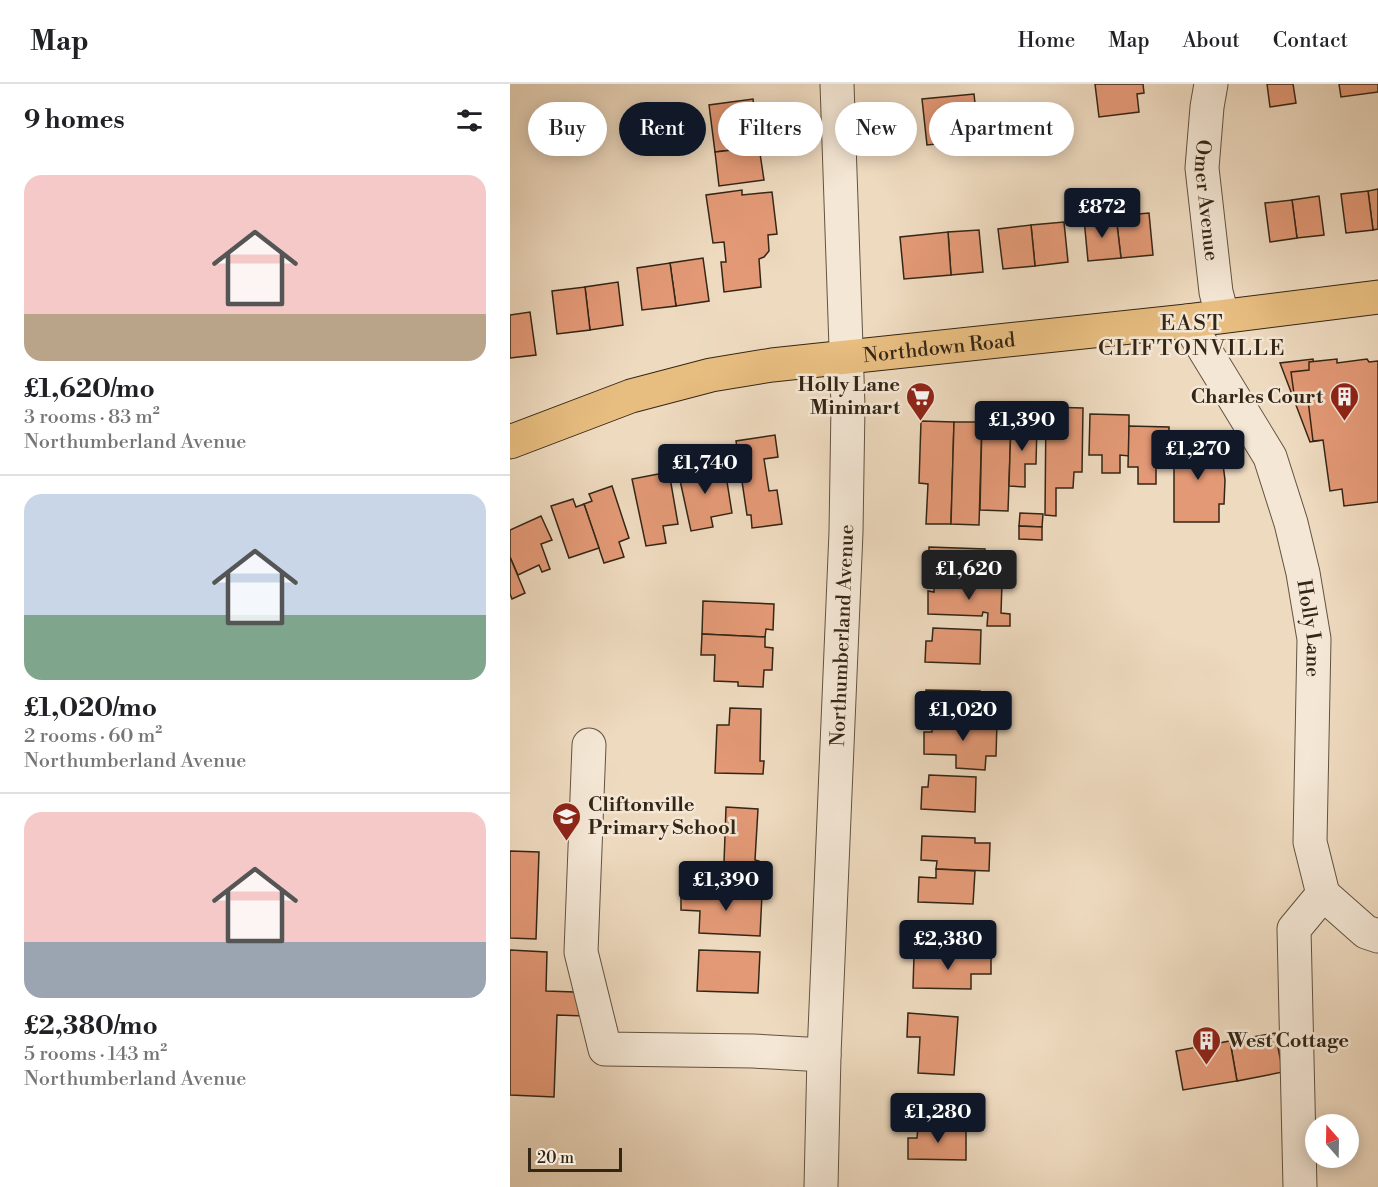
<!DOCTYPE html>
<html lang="en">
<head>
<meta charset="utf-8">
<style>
  :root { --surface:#fff; --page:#f2f2f2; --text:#202124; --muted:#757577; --line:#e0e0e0; --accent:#111827 }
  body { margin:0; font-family:"Libre Bodoni",serif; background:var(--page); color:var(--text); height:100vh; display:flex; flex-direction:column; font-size:22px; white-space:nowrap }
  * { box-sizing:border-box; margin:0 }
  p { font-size:20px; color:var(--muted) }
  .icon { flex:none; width:33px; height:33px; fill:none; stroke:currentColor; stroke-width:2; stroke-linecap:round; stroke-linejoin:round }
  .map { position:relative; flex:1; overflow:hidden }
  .sheet { display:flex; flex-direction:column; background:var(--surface); width:510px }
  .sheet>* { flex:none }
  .banner { position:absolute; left:18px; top:18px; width:570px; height:54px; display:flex; gap:12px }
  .needle { width:39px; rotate:340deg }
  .buttons { position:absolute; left:795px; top:1030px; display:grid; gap:12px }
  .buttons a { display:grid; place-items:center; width:54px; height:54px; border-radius:50%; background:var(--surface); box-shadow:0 3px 15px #0003; font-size:30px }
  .scale { position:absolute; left:18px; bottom:15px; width:94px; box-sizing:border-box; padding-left:6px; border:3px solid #342616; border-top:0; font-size:16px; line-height:21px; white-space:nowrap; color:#342616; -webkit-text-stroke:4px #f4e7d5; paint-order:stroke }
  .price { position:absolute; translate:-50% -51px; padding:0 14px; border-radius:6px; background:var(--accent); color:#fff; font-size:20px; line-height:39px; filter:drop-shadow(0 2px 3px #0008) }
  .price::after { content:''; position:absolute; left:50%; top:36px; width:18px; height:14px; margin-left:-9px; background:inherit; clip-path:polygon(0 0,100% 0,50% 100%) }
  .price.active { background:#222; color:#fff }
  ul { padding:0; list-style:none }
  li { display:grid; align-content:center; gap:12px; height:318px; padding:0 24px }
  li+li { border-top:2px solid var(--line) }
  li span { display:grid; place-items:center; height:186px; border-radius:18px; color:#555 }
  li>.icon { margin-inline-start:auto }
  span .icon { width:108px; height:108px; fill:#fffc; stroke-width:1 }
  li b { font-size:26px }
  h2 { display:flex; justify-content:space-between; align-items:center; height:72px; padding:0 24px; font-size:26px }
  .chip { padding:0 21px; border-radius:27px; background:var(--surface); box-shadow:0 3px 15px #0003; font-size:21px; line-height:54px }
  .chip.active { background:var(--accent); color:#fff }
  header { display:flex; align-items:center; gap:36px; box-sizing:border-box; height:84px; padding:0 30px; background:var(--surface); border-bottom:2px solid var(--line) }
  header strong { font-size:28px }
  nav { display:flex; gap:33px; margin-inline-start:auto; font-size:21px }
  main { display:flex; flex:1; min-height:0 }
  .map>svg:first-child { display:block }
  .building { fill:#e39976; stroke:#342616; stroke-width:1.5 }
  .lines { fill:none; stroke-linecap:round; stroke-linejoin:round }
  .minor-casing { stroke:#625340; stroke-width:35 }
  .major-casing { stroke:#342616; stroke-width:35 }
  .minor { stroke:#f4e7d5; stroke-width:33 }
  .major { stroke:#e7bd80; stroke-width:33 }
  .labels { text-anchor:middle; stroke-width:5; stroke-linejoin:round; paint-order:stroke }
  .street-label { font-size:20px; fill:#342616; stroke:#f4e7d5 }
  .poi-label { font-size:20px; font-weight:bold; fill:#342616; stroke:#f4e7d5; text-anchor:end }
  .quarter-label { font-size:22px; letter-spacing:1.5px; fill:#342616; stroke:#f4e7d5 }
</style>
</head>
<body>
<header>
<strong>Map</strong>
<nav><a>Home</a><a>Map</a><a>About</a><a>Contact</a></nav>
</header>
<main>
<section class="sheet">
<h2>9 homes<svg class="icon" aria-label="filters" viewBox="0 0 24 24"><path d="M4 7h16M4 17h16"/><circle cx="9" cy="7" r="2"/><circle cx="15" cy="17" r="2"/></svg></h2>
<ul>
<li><span style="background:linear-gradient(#f6c9c9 75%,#b9a48a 0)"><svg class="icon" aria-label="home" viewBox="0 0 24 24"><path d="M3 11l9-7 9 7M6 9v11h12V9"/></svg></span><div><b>£1,620/mo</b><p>3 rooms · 83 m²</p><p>Northumberland Avenue</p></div></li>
<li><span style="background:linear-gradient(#c9d6e8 65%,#7fa58c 0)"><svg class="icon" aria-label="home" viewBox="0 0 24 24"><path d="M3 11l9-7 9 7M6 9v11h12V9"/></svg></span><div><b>£1,020/mo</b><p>2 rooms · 60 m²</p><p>Northumberland Avenue</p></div></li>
<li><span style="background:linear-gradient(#f6c9c9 70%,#9aa5b1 0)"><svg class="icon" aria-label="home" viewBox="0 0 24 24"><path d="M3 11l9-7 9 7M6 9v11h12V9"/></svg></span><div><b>£2,380/mo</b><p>5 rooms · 143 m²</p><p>Northumberland Avenue</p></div></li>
</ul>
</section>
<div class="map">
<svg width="868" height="1103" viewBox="0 0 868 1103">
  <rect width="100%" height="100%" fill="#eedabf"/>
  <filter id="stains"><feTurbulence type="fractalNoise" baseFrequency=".00333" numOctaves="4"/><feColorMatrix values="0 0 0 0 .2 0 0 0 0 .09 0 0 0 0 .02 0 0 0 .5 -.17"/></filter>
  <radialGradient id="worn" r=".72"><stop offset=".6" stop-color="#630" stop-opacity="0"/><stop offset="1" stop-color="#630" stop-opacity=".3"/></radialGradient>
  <!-- building -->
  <g class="building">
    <polygon points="585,0 633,0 634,9 627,10 629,28 589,33"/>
    <polygon points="757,0 783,0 786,19 760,23"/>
    <polygon points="829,0 868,0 868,8 831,13"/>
    <polygon points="464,10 469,56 417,61 412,15"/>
    <polygon points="243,15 249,63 205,68 199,21"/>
    <polygon points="249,63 254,96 209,102 205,68"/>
    <polygon points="868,105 868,145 863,146 858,107"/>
    <polygon points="232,106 232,111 262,108 267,150 258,151 259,167 254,173 249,175 251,203 214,208 211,178 216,178 214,158 203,159 196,111"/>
    <polygon points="858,107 863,146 836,149 831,110"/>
    <polygon points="809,112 814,151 787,154 782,116"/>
    <polygon points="782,116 787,154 760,158 755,119"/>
    <polygon points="639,129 643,171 611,174 606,132"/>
    <polygon points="606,132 611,174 578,177 574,135"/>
    <polygon points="554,138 558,178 525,182 521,141"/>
    <polygon points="521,141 525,182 493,185 488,145"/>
    <polygon points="469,146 473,188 441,191 438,148"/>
    <polygon points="438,148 441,191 394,195 390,153"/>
    <polygon points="193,174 199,217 166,222 160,179"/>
    <polygon points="160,179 166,222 132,226 127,184"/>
    <polygon points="108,198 113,241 80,246 75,203"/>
    <polygon points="75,203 80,246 47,250 42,207"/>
    <polygon points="20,228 26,271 0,274 0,231"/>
    <polygon points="803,275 813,356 800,358 770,279"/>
    <polygon points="827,275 827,279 857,275 859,278 868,277 868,418 834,422 832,405 820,407 813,356 803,357 798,316 785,317 781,288 799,286 799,278"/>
    <polygon points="536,323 573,324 572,388 564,388 563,404 546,404 546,432 535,431"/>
    <polygon points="580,330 619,331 619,372 610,371 610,389 592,389 592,371 579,371"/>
    <polygon points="411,337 444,338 441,440 416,440 418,400 409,399"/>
    <polygon points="444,338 472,338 469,441 441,440"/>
    <polygon points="472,338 501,339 498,427 470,426"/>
    <polygon points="501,339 527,340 526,380 515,380 515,403 499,402"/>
    <polygon points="619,342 659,343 659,384 646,383 646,400 628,400 628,383 618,383"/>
    <polygon points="265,351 268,373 254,375 259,407 267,406 272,440 242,444 241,431 237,431 226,357"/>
    <polygon points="664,355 710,356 715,396 714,420 709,420 709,438 664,438"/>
    <polygon points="214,379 222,429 201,433 203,443 181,447 168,387"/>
    <polygon points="159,388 168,440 153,442 156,459 136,462 122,395"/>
    <polygon points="102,402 119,454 109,458 114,473 94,479 74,420 82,417 79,410"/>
    <polygon points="63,415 66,423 74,420 89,464 59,474 41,422"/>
    <polygon points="510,429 533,430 532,443 509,442"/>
    <polygon points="31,432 42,456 31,460 40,485 32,488 29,481 8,491 0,473 0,446"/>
    <polygon points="509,442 532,443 532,456 509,455"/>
    <polygon points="419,463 475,465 474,482 492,482 492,499 424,497 424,488 419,488"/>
    <polygon points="0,473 15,509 2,515 0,510"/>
    <polygon points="424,497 492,499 491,529 500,530 500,542 477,542 478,529 473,528 472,532 418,530 418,507 424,508"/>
    <polygon points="193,517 264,520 263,546 256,545 255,553 192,550"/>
    <polygon points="423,544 471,546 470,580 415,578 416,557 422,557"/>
    <polygon points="192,550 255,553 255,563 263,564 262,586 254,586 253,603 228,602 228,598 204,597 205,571 191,571"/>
    <polygon points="416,606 470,607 470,623 488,623 487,638 422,636 423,630 415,630"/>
    <polygon points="220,624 251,625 250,677 254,677 253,690 205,689 207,641 219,641"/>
    <polygon points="422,636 487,638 486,672 476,672 475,686 446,684 446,671 414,670 414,648 422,648"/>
    <polygon points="419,691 466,693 465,728 411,725 412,703 418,703"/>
    <polygon points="216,723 248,725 245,776 249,777 249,791 223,789 223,779 214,779"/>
    <polygon points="412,752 465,754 465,759 480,759 479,787 426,785 427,777 411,776"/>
    <polygon points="0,767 29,768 26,855 0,854"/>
    <polygon points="426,785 465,787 463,820 408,818 409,793 426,794"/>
    <polygon points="171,808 252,810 250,852 189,849 190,827 171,826"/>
    <polygon points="405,838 462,840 462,843 481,843 481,872 404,871"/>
    <polygon points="0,866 37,868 36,907 65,908 74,932 47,931 44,1013 0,1011"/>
    <polygon points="189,866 250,868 248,909 187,907"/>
    <polygon points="404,871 481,872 481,890 461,890 461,905 403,904"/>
    <polygon points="398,929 448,933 444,991 408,989 410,953 397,953"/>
    <polygon points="765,949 773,988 727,997 720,957"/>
    <polygon points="720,957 727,997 673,1006 666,967"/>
    <polygon points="401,1010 457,1011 456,1044 408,1042 408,1036 400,1036"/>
    <polygon points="408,1042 456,1044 456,1076 398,1075 398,1054 407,1054"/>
  </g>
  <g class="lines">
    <defs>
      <g id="minor">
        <path id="s1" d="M701 0 697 23 692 84 706 208 712 231"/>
        <path id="s2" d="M677 237 760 373 781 439 793 489 804 555 800 758 813 810 856 848 868 852"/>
        <polyline points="79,661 71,868 95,965 243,967 314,971"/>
        <path id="s3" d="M311 1103 314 971 336 448 338 322 327 0"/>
        <polyline points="790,1103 784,845 813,810"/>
      </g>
      <g id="major">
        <path id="s4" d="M0 358 121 312 201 291 262 281 677 237 868 213"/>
      </g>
    </defs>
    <!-- minor casing -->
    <use href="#minor" class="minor-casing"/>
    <!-- major casing -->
    <use href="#major" class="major-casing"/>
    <!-- minor -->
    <use href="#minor" class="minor"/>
    <!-- major -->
    <use href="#major" class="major"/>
  </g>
  <!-- icons -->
  <defs>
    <symbol id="supermarket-pin" viewBox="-11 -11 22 30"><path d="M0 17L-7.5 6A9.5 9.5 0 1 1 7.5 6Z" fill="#8f2418" stroke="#f4e7d5"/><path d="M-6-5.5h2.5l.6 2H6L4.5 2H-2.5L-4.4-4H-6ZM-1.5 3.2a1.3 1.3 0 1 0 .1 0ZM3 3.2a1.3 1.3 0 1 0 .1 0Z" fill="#fff"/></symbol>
    <symbol id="building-pin" viewBox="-11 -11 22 30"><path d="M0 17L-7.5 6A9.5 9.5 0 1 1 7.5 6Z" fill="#8f2418" stroke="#f4e7d5"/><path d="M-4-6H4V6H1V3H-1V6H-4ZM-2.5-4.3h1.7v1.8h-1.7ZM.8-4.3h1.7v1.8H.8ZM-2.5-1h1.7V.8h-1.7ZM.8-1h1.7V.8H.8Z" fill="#fff"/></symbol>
    <symbol id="school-pin" viewBox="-11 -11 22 30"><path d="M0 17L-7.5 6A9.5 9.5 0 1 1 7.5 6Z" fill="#8f2418" stroke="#f4e7d5"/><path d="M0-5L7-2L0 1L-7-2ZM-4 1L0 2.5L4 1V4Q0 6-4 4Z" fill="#fff"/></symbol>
  </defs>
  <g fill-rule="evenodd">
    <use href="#supermarket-pin" x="394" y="296" width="33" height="45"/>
    <use href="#building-pin" x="818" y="296" width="33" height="45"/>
    <use href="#school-pin" x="40" y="716" width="33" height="45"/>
    <use href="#building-pin" x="680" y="940" width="33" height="45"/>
  </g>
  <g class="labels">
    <!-- street labels -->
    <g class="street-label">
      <text dy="7" stroke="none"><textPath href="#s1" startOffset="117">Omer Avenue</textPath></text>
      <text dy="7" stroke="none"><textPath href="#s4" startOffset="442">Northdown Road</textPath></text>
      <text dy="7" stroke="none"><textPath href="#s2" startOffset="336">Holly Lane</textPath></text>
      <text dy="7" stroke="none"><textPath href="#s3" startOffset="552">Northumberland Avenue</textPath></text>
    </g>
    <!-- poi labels -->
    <g class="poi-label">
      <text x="390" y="307">Holly Lane<tspan x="390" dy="23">Minimart</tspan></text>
      <text x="813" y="319">Charles Court</text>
      <text x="78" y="727" text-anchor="start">Cliftonville<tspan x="78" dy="23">Primary School</tspan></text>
      <text x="717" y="963" text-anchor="start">West Cottage</text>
    </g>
    <!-- quarter labels -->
    <g class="quarter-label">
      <text x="682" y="246">EAST<tspan x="682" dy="25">CLIFTONVILLE</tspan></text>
    </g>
  </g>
  <rect width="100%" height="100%" filter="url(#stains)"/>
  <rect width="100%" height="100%" fill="url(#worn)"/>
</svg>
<div class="buttons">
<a><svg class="needle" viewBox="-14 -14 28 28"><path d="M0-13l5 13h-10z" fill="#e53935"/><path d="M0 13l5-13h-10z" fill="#757577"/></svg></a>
</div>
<div class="scale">20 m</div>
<b class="price" style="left:592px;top:155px">£872</b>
<b class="price" style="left:512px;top:368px">£1,390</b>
<b class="price" style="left:688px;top:397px">£1,270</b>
<b class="price" style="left:195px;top:411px">£1,740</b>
<b class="price active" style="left:459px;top:517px">£1,620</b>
<b class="price" style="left:453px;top:658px">£1,020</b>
<b class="price" style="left:216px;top:828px">£1,390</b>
<b class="price" style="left:438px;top:887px">£2,380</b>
<b class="price" style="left:428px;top:1060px">£1,280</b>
<div class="banner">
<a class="chip">Buy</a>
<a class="chip active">Rent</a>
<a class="chip">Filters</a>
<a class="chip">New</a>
<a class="chip">Apartment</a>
</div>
</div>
</main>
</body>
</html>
